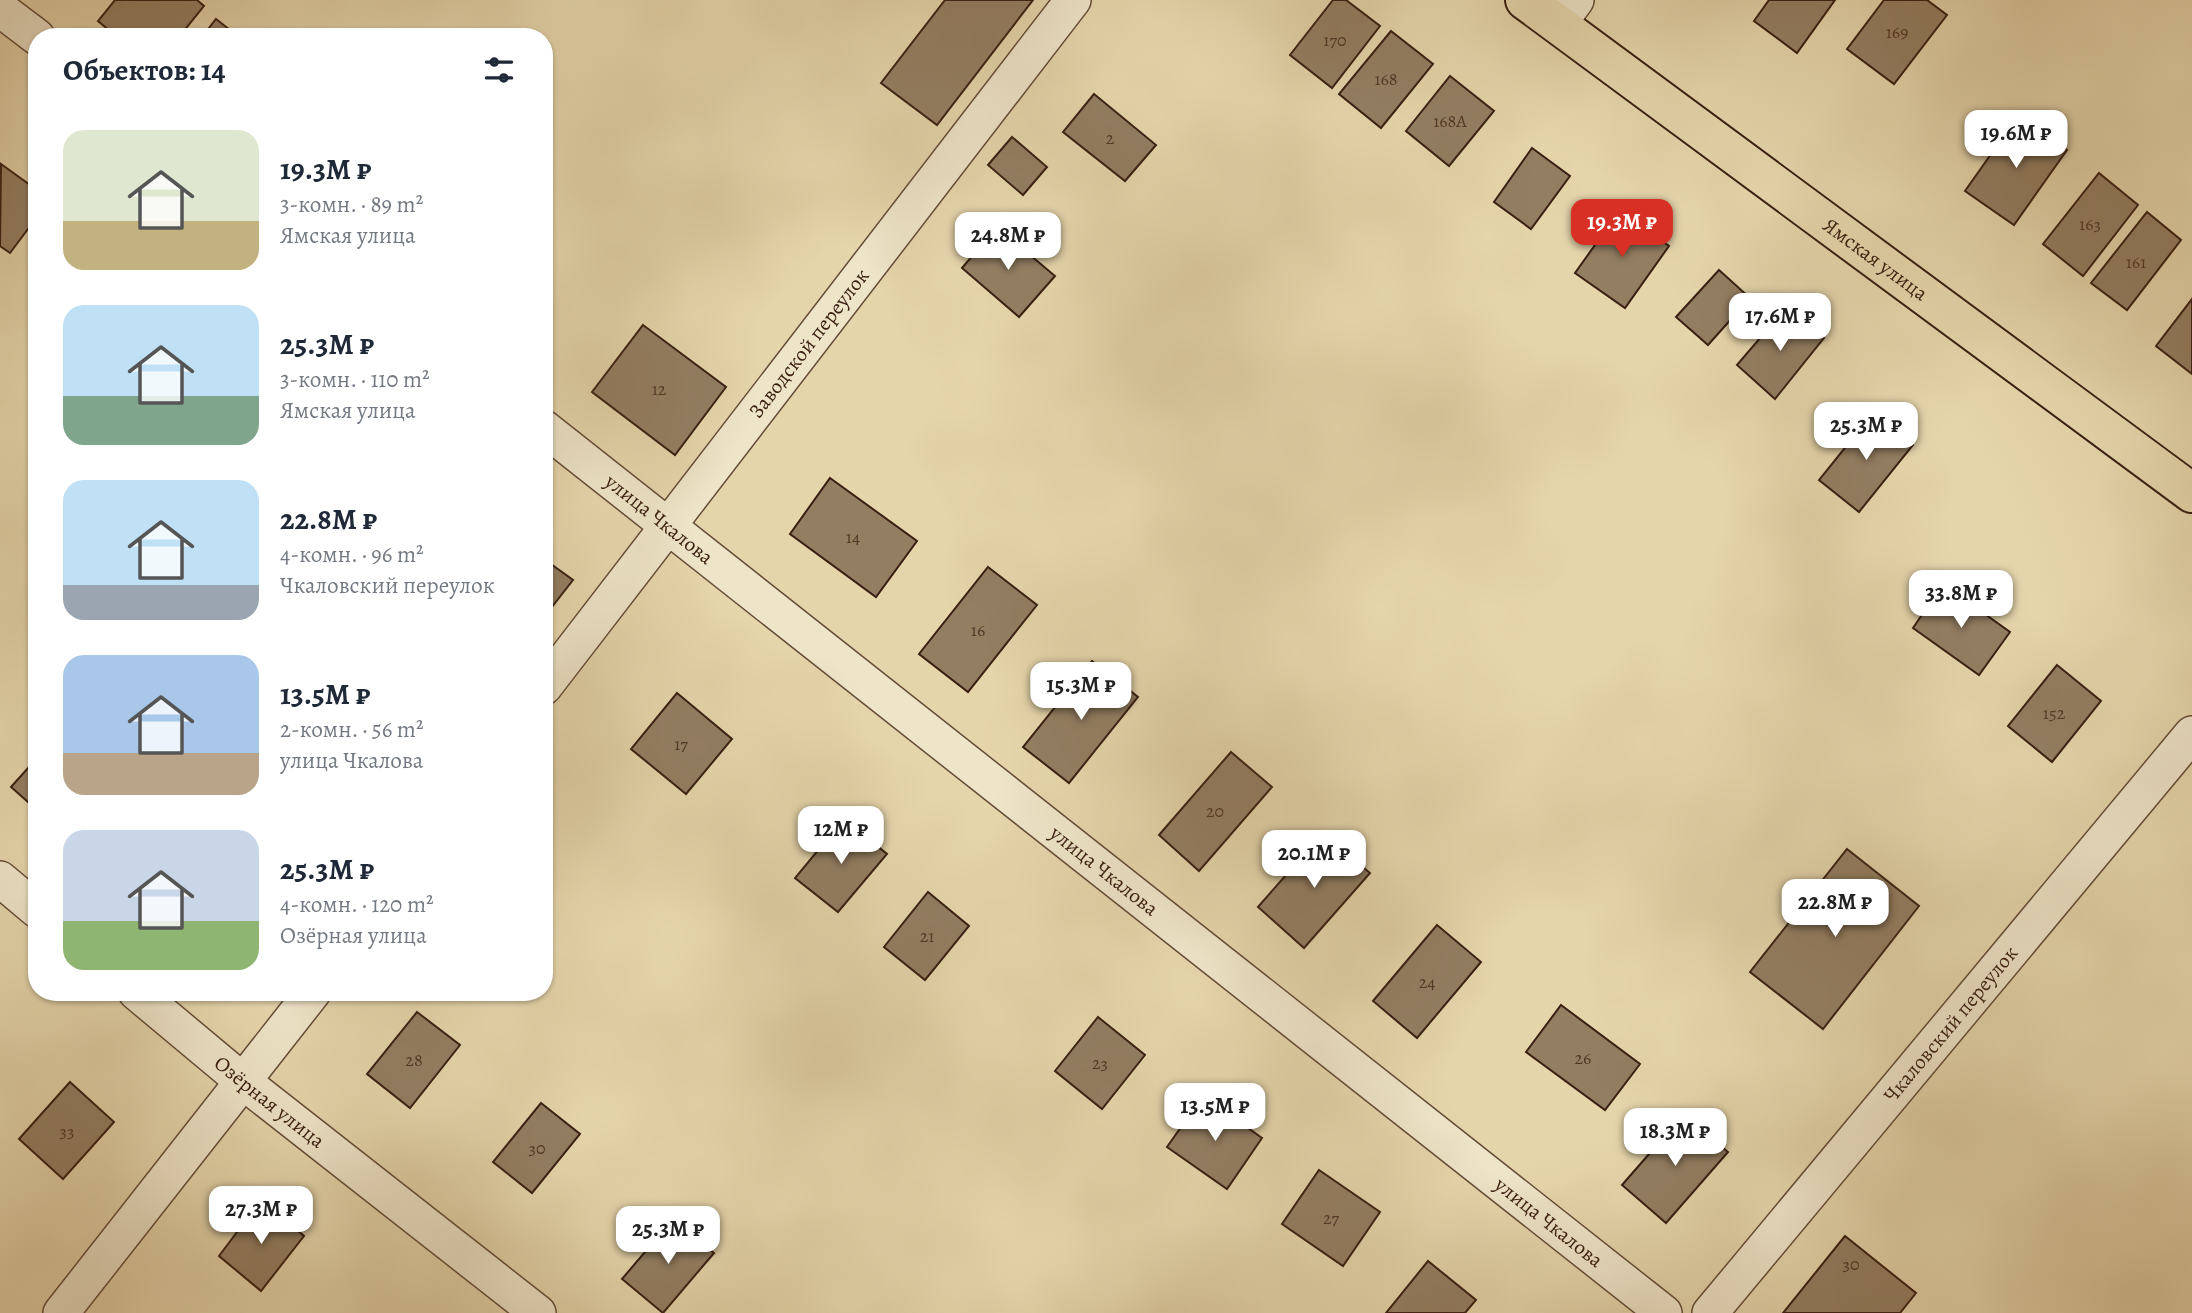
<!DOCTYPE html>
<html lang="ru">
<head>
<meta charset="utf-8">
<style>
  :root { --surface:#fff; --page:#f2f2f3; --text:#1f2937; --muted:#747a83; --accent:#d93025 }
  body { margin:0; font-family:Alegreya,serif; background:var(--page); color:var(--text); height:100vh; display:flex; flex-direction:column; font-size:26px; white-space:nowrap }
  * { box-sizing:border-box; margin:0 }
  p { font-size:23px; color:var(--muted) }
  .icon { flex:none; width:38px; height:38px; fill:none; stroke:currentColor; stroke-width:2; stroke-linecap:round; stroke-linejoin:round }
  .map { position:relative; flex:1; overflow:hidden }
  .sheet { position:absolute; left:28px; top:28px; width:525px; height:973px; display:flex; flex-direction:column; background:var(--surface); border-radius:28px; box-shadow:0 2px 5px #0004 }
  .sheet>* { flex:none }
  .price { position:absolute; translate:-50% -60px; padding:0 16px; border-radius:14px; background:#fff; color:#222; font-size:23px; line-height:46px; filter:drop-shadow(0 2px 4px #0008) }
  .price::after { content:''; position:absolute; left:50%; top:42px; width:21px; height:16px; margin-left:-10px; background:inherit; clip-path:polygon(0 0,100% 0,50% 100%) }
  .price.active { background:var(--accent); color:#fff }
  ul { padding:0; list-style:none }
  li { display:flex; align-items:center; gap:21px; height:175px; padding:0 35px }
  li span { display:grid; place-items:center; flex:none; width:196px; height:140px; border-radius:21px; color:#555 }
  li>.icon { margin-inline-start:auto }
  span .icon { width:84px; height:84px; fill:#fffc; stroke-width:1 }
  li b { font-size:30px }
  h2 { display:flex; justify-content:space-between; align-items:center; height:84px; padding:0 35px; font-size:30px }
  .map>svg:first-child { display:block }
  .building { fill:#937e62; stroke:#3a1f12; stroke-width:2 }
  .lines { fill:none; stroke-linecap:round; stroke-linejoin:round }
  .street-casing { stroke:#654c38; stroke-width:38 }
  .highway-casing { stroke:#3a1f12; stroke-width:42 }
  .street { stroke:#eee4c8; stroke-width:35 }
  .highway { stroke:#e5d5ab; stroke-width:38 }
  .labels { text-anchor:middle; stroke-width:5; stroke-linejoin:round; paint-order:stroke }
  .number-label { font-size:18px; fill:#503726 }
  .street-label { font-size:21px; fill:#3a1f12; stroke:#eee4c8 }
</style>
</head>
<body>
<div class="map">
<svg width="2192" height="1313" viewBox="0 0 2192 1313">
  <rect width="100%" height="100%" fill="#e5d5ab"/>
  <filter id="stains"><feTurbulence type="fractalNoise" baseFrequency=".00286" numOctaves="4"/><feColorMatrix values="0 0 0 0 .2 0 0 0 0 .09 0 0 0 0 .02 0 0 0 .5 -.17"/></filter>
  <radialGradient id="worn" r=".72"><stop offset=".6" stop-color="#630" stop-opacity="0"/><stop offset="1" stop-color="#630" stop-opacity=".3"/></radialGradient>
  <!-- building -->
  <g class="building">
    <polygon points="115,0 197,0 204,6 179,37 117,37 98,21"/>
    <polygon points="945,0 1033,0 937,125 881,83"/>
    <polygon points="1333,0 1346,0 1380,26 1332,88 1290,55"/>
    <polygon points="1769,0 1835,0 1797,53 1754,21"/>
    <polygon points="1884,0 1927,0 1947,15 1894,84 1847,49"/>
    <polygon points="216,19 239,37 202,37"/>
    <polygon points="1391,31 1433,64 1381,128 1339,94"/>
    <polygon points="1450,76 1494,111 1449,166 1406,131"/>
    <polygon points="1094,94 1156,145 1125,181 1063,132"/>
    <polygon points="2018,116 2067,150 2014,225 1965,191"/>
    <polygon points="1012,137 1047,167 1023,195 988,165"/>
    <polygon points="1532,148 1570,176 1531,229 1494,202"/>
    <polygon points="1,164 37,190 37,217 10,253 0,246"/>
    <polygon points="2099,173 2138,205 2083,276 2043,244"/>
    <polygon points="1620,210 1669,246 1625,308 1575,273"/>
    <polygon points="2147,212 2181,240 2127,310 2091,283"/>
    <polygon points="997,227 1055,276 1019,317 962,268"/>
    <polygon points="1719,270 1750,298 1708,345 1676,317"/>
    <polygon points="2192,299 2192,374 2156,346"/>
    <polygon points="1785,309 1824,338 1775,399 1737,365"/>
    <polygon points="643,325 726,387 675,455 592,392"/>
    <polygon points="1873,413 1913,445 1859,512 1819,480"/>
    <polygon points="830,478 917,541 876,597 790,534"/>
    <polygon points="544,559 573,580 544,617"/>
    <polygon points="988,567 1037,605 968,692 919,654"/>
    <polygon points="1943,584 2010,632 1979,675 1913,628"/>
    <polygon points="1092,661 1138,697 1069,783 1023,747"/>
    <polygon points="2057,665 2101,701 2052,762 2008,726"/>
    <polygon points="677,693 732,739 686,794 631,749"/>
    <polygon points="1231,752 1272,787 1199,871 1159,835"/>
    <polygon points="37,758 37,810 11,787"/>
    <polygon points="844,819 887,854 838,912 795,878"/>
    <polygon points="1323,833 1370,873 1304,948 1258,907"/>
    <polygon points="1847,849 1919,906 1823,1029 1750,972"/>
    <polygon points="928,892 969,926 925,980 884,947"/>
    <polygon points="1437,925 1481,962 1417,1038 1373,1001"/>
    <polygon points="1561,1005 1640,1064 1605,1110 1526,1052"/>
    <polygon points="417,1012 460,1045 410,1108 367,1074"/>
    <polygon points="1098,1017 1145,1055 1102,1109 1055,1071"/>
    <polygon points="70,1082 114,1122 63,1179 19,1139"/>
    <polygon points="1203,1096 1262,1138 1227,1189 1167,1147"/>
    <polygon points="541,1103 580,1134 532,1193 493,1162"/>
    <polygon points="1684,1114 1728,1152 1666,1223 1622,1185"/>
    <polygon points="1319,1170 1380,1212 1343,1266 1282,1224"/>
    <polygon points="261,1200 304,1236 261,1291 219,1256"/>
    <polygon points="673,1219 714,1253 663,1313 622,1279"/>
    <polygon points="1845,1236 1916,1293 1900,1313 1783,1313"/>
    <polygon points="1428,1261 1476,1300 1465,1313 1386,1313"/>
  </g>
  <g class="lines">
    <defs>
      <g id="street">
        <polyline points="0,9 37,37"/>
        <polyline points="1559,23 1576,0"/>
        <path id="s1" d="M544 428 1664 1313"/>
        <path id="s2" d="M544 687 1073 0"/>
        <polyline points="0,879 37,910"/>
        <path id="s3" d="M136 992 245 1083 538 1313"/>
        <polyline points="61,1313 313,992"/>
        <path id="s4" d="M1710 1313 2192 734"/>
      </g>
      <g id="highway">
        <path id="s5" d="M1525 0 2192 493"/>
      </g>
    </defs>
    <!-- street casing -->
    <use href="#street" class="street-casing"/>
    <!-- highway casing -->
    <use href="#highway" class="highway-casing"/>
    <!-- street -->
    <use href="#street" class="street"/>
    <!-- highway -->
    <use href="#highway" class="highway"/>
  </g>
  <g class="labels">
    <!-- number labels -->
    <g class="number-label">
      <text x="1897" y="38">169</text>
      <text x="1335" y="46">170</text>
      <text x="1386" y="85">168</text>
      <text x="1450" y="127">168А</text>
      <text x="1110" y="144">2</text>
      <text x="2090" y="230">163</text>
      <text x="2136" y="268">161</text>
      <text x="659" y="395">12</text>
      <text x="853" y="543">14</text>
      <text x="978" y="636">16</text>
      <text x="2054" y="719">152</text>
      <text x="681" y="750">17</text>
      <text x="1215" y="817">20</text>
      <text x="927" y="942">21</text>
      <text x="1427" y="988">24</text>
      <text x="1583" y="1064">26</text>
      <text x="414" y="1066">28</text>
      <text x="1100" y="1069">23</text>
      <text x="67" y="1137">33</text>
      <text x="537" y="1154">30</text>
      <text x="1331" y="1224">27</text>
      <text x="1851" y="1270">30</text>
    </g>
    <!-- street labels -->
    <g class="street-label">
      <text dy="7" stroke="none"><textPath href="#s5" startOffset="436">Ямская улица</textPath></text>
      <text dy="7" stroke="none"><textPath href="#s2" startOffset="434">Заводской переулок</textPath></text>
      <text dy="7" stroke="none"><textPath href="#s1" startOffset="147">улица Чкалова</textPath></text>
      <text dy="7" stroke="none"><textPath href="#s1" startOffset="714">улица Чкалова</textPath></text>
      <text dy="7" stroke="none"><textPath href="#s4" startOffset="376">Чкаловский переулок</textPath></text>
      <text dy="7" stroke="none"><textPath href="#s3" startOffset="173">Озёрная улица</textPath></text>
      <text dy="7" stroke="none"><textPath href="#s1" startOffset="1281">улица Чкалова</textPath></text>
    </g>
  </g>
  <rect width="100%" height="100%" filter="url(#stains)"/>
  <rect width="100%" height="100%" fill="url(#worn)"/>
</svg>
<b class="price" style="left:2016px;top:170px">19.6M ₽</b>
<b class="price active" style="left:1622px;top:259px">19.3M ₽</b>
<b class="price" style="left:1008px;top:272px">24.8M ₽</b>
<b class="price" style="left:1780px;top:353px">17.6M ₽</b>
<b class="price" style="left:1866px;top:462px">25.3M ₽</b>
<b class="price" style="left:1961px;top:630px">33.8M ₽</b>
<b class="price" style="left:1081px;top:722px">15.3M ₽</b>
<b class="price" style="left:841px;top:866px">12M ₽</b>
<b class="price" style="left:1314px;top:890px">20.1M ₽</b>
<b class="price" style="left:1835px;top:939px">22.8M ₽</b>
<b class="price" style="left:1215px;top:1143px">13.5M ₽</b>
<b class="price" style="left:1675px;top:1168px">18.3M ₽</b>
<b class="price" style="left:261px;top:1246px">27.3M ₽</b>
<b class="price" style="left:668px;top:1266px">25.3M ₽</b>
<section class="sheet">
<h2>Объектов: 14<svg class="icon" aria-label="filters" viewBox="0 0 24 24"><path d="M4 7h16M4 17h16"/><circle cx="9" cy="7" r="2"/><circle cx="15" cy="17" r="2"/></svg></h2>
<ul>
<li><span style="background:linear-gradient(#dfe7d0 65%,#c2b280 0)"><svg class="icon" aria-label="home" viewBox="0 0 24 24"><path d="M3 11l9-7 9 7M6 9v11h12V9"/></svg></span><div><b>19.3M ₽</b><p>3-комн. · 89 m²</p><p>Ямская улица</p></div></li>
<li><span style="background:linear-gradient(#bfe0f5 65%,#7fa58c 0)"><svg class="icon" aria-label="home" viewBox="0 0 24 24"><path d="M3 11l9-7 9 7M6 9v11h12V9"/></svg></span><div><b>25.3M ₽</b><p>3-комн. · 110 m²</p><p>Ямская улица</p></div></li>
<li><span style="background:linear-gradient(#bfe0f5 75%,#9aa5b1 0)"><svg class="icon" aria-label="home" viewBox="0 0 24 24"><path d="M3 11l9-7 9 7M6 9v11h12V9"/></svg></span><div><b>22.8M ₽</b><p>4-комн. · 96 m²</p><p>Чкаловский переулок</p></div></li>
<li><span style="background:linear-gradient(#a9c7e8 70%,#b9a48a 0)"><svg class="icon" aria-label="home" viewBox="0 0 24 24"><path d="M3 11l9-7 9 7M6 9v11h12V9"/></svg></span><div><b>13.5M ₽</b><p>2-комн. · 56 m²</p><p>улица Чкалова</p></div></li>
<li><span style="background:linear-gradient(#c9d6e8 65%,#8fb573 0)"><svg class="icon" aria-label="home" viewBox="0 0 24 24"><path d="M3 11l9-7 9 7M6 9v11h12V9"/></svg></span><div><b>25.3M ₽</b><p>4-комн. · 120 m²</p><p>Озёрная улица</p></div></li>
</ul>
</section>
</div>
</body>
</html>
